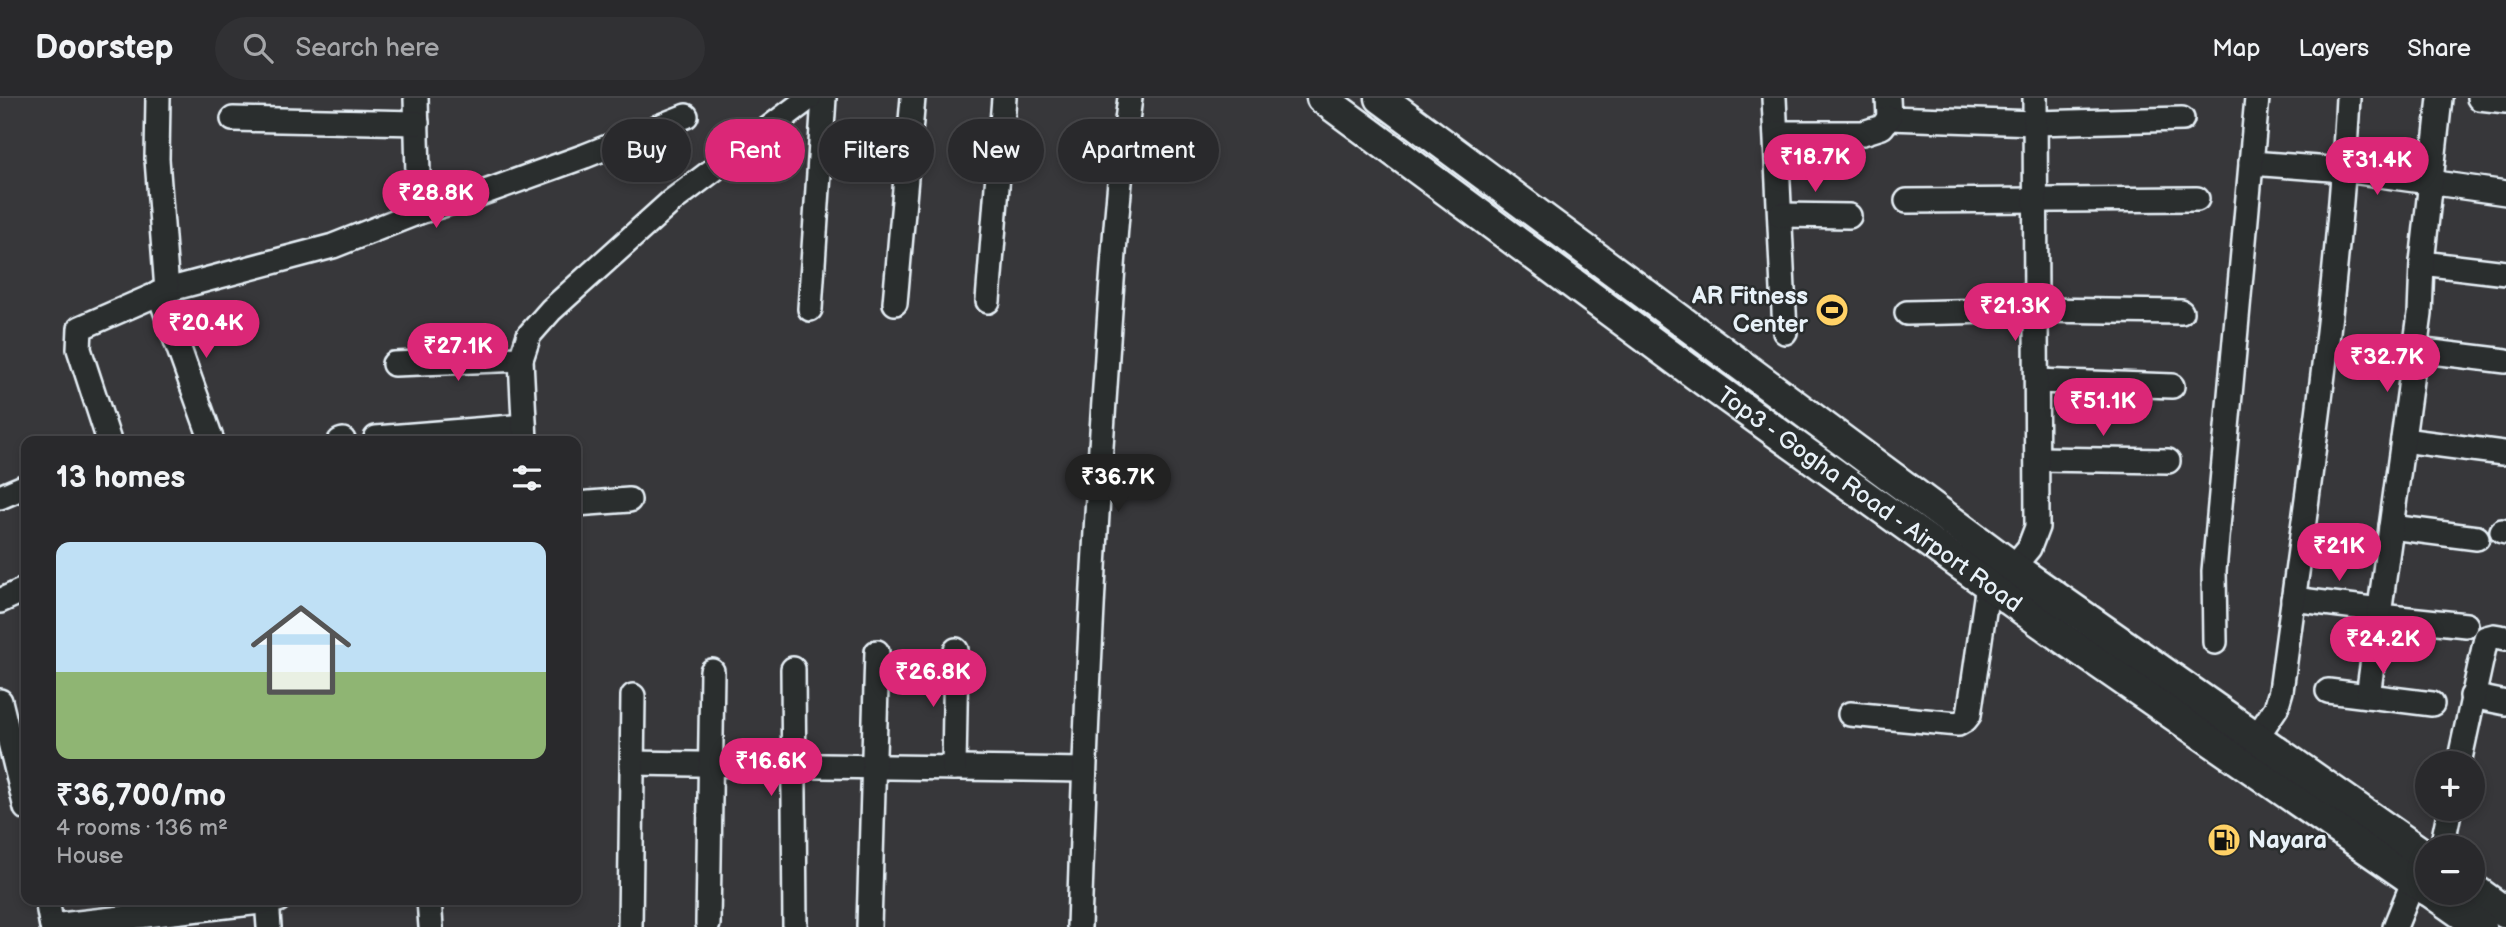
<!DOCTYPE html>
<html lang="en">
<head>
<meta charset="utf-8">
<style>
  :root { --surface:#29292c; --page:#313134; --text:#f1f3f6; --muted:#a5a6a9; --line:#454548; --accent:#db2777 }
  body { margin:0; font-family:"Balsamiq Sans",sans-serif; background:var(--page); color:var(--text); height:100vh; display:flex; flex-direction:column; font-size:26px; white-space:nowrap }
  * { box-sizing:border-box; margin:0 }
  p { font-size:23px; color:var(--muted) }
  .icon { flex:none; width:38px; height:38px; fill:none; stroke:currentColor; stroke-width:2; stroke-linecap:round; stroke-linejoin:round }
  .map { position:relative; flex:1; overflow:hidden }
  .details { position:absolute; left:21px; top:338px; width:560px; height:469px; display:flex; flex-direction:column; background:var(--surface); border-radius:14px; box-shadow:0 4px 10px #0003,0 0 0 2px var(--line) }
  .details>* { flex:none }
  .top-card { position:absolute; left:602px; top:21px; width:665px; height:63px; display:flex; gap:14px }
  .controls { position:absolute; left:2415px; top:653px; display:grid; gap:14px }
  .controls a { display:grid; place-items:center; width:70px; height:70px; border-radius:50%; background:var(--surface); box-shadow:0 4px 10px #0003,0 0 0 2px var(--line); font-size:35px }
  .price { position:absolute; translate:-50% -60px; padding:0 16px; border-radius:24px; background:var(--accent); color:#fff; font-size:23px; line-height:46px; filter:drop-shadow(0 2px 4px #0008) }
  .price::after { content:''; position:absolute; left:50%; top:42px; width:21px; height:16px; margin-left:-10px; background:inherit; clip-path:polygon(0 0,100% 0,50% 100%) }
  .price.current { background:#222; color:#fff }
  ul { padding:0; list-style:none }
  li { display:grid; align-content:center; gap:14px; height:371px; padding:0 35px }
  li+li { border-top:2px solid var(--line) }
  li span { display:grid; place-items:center; height:217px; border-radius:14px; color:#555 }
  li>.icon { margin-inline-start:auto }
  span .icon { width:126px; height:126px; fill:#fffc; stroke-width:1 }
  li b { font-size:30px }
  h2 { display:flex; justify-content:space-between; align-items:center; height:84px; padding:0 35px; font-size:30px }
  .pill { padding:0 24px; border-radius:32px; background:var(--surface); box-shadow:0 4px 10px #0003,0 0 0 2px var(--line); font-size:24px; line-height:63px }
  .pill.current { background:var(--accent); color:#fff }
  header { display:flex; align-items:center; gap:42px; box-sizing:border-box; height:98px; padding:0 35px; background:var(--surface); border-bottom:2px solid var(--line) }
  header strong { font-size:33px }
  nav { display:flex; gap:38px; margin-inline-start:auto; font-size:24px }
  .search { width:490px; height:63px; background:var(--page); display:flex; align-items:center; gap:18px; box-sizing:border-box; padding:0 24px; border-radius:38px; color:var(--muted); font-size:26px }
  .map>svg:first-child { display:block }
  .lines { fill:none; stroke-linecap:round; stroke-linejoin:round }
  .minor-casing { stroke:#e8f1f8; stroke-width:28 }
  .major-casing { stroke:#e8f1f8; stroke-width:35 }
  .minor { stroke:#2a2d2e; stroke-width:23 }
  .major { stroke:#2a2d2e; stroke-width:30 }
  .labels { text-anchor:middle; stroke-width:5; stroke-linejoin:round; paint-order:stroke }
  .poi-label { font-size:24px; font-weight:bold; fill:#e8f1f8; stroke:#2a2d2e; text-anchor:end }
  .street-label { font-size:24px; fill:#e8f1f8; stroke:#2a2d2e }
</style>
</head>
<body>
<header>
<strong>Doorstep</strong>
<div class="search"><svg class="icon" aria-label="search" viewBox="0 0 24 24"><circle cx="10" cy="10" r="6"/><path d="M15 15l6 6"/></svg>Search here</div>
<nav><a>Map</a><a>Layers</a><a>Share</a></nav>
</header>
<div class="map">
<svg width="2506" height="829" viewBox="0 0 2506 829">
  <rect width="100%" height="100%" fill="#37373a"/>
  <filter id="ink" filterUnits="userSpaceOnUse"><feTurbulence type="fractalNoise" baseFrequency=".0143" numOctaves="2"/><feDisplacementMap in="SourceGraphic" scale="14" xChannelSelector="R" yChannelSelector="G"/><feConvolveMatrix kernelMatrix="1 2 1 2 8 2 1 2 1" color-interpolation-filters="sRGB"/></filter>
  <g filter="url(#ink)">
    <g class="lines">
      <defs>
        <g id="minor">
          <polyline points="416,0 419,114"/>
          <polyline points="1774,0 1785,234"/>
          <polyline points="1888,0 1889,20 2035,25 2182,21"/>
          <polyline points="2479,0 2506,3"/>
          <polyline points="233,21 417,25"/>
          <polyline points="1776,35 1863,35 1882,29 1889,20"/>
          <polyline points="2251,65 2344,72 2506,95"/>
          <polyline points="1907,103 2197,101"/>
          <polyline points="1780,117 1849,118"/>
          <polyline points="2422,165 2506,175"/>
          <polyline points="167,192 333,148 419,114 477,97 585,58 686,18"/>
          <polyline points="159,195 212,343"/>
          <polyline points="988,203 1004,0"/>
          <polyline points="895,205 913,0"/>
          <polyline points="810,211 824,0"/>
          <polyline points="1907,215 2037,212 2181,214"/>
          <polyline points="2416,252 2506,263"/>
          <polyline points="394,266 521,261"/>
          <polyline points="2037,283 2172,288"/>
          <polyline points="376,340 524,328"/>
          <polyline points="2403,342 2503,355"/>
          <polyline points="109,343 79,251 80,230 167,192 157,61 158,0"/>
          <polyline points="340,343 343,342"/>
          <polyline points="525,343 521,261 529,237 551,212 672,103 809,0"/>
          <polyline points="2037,361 2168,363"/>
          <polyline points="0,399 26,388"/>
          <polyline points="576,406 629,402"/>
          <polyline points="2391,429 2477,440"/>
          <polyline points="2502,433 2506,434"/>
          <polyline points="2004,480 2029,450 2037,429 2035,0"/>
          <polyline points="2293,501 2380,512"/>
          <polyline points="0,503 26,491"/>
          <polyline points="2380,518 2466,527"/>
          <polyline points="2215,544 2214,473 2257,0"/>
          <polyline points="793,571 795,829"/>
          <polyline points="2328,593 2432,606"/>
          <polyline points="2368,598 2420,216 2422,165 2440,0"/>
          <polyline points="2472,598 2506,605"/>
          <polyline points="0,603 26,710"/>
          <polyline points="1850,616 1958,626 1965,622 1969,617 1988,486"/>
          <path d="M2256 640 2276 610 2281 593C2307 396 2338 198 2348 0"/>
          <polyline points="632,665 1084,672"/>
          <polyline points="2459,665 2486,540 2494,538 2506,540"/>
          <polyline points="954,670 956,552"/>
          <polyline points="2442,749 2450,710"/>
          <polyline points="47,802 52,829"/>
          <polyline points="267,802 269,829"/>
          <polyline points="429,802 431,829"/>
          <polyline points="708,826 712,573"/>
          <polyline points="52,828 278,802"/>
          <polyline points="630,829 633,598"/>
          <polyline points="869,829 877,554"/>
          <path d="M1079 829C1085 644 1093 459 1106 274 1112 182 1117 91 1130 0"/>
          <polyline points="2395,829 2414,782"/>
        </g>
        <g id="major">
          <path id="s1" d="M1322 0 1698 278 2063 540 2427 792"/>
          <polyline points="1381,0 2013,469 2427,759"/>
          <polyline points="2473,791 2506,815"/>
          <polyline points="2431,794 2481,829"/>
        </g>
      </defs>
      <!-- minor casing -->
      <use href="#minor" class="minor-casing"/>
      <!-- major casing -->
      <use href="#major" class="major-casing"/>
      <!-- minor -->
      <use href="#minor" class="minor"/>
      <!-- major -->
      <use href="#major" class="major"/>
    </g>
  </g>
  <!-- icons -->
  <defs>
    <symbol id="stadium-disc" viewBox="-11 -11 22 22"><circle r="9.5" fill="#ffd166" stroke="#2a2d2e"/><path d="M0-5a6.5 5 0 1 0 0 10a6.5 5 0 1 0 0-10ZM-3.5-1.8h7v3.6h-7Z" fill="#111"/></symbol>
    <symbol id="fuel-disc" viewBox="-11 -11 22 22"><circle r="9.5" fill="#ffd166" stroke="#2a2d2e"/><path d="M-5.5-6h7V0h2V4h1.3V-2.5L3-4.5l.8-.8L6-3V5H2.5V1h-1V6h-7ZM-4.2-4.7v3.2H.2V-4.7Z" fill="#111"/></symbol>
  </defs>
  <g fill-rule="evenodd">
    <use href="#stadium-disc" x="1813" y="193" width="38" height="38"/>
    <use href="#fuel-disc" x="2205" y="723" width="38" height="38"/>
  </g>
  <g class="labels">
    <!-- poi labels -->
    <g class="poi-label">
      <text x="1808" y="206">AR Fitness<tspan x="1808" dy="28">Center</tspan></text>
      <text x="2248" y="750" text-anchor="start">Nayara</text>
    </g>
    <!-- street labels -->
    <g class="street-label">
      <text dy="8" stroke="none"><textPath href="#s1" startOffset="679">Top3 - Gogha Road - Airport Road</textPath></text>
    </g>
  </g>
</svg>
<div class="controls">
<a>+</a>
<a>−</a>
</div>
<b class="price" style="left:1815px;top:96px">₹18.7K</b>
<b class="price" style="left:2377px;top:99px">₹31.4K</b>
<b class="price" style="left:436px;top:132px">₹28.8K</b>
<b class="price" style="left:2015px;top:245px">₹21.3K</b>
<b class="price" style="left:206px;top:262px">₹20.4K</b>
<b class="price" style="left:458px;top:285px">₹27.1K</b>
<b class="price" style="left:2387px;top:296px">₹32.7K</b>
<b class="price" style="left:2103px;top:340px">₹51.1K</b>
<b class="price current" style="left:1118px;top:416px">₹36.7K</b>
<b class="price" style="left:2339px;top:485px">₹21K</b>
<b class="price" style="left:2383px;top:578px">₹24.2K</b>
<b class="price" style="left:933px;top:611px">₹26.8K</b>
<b class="price" style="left:771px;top:700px">₹16.6K</b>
<div class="top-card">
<a class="pill">Buy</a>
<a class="pill current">Rent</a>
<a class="pill">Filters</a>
<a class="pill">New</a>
<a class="pill">Apartment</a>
</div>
<section class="details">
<h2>13 homes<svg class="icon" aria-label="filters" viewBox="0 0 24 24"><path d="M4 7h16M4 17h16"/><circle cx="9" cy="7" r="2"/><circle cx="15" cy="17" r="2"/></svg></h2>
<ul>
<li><span style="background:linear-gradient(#bfe0f5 60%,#8fb573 0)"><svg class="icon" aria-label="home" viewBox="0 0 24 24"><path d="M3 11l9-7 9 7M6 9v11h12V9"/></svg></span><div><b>₹36,700/mo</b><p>4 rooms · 136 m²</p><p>House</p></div></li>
</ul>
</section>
</div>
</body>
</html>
